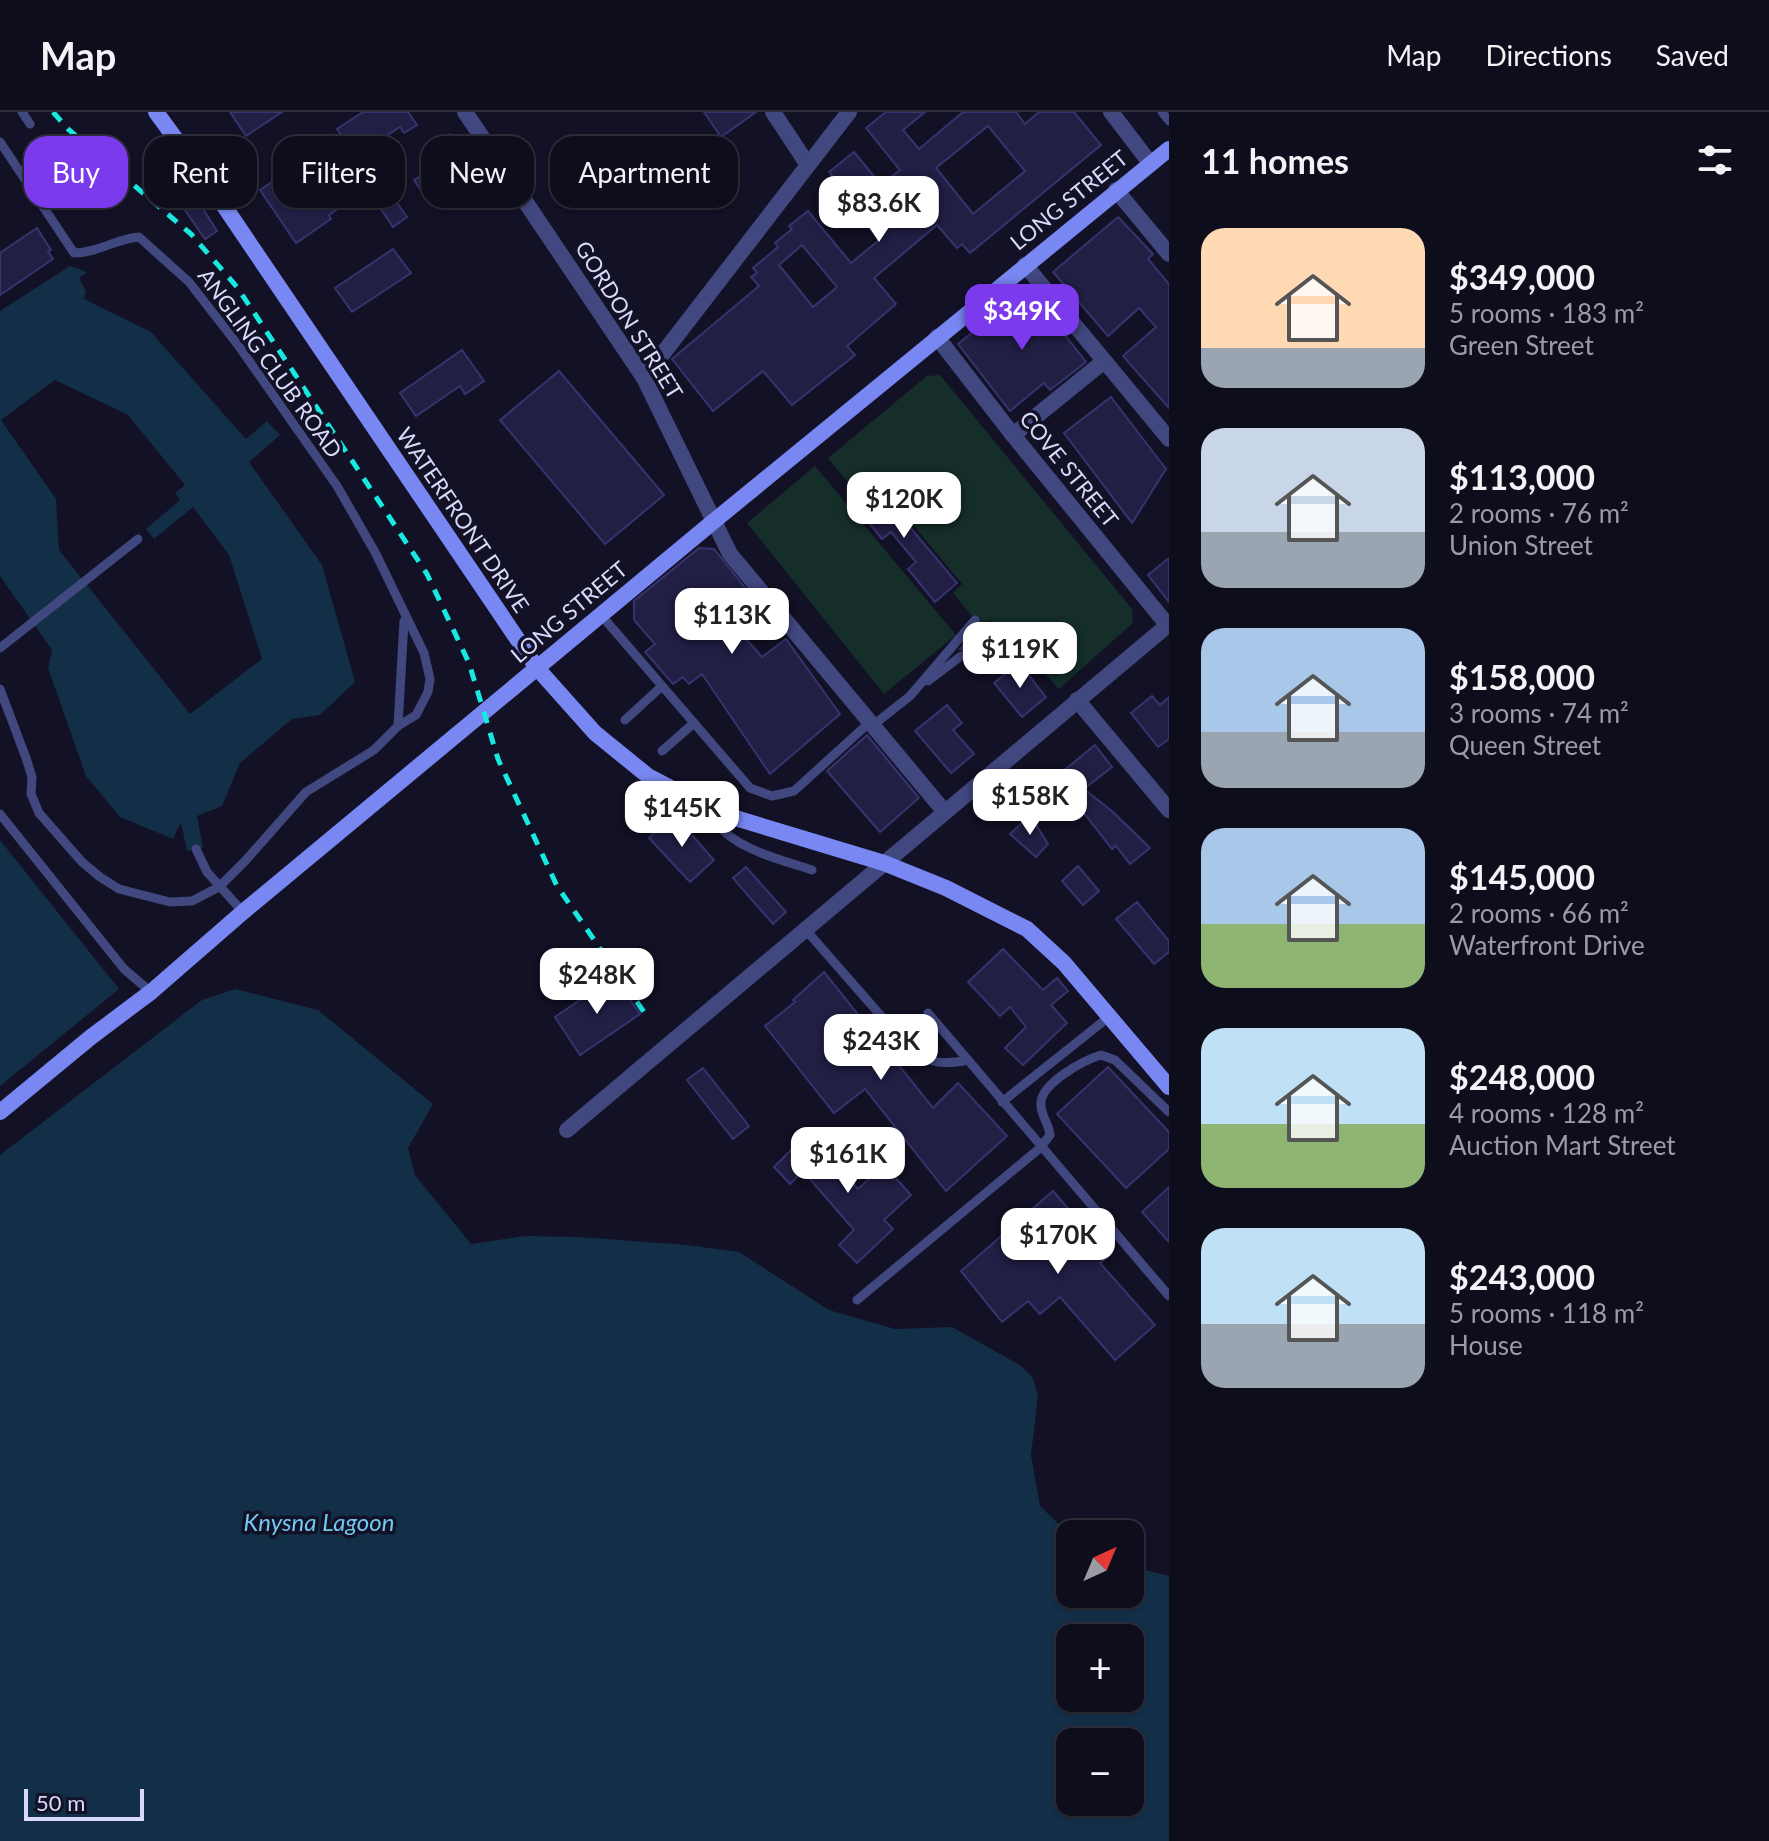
<!DOCTYPE html>
<html lang="en">
<head>
<meta charset="utf-8">
<style>
  :root { --surface:#0e0d1c; --page:#1c1b29; --text:#f1f3f6; --muted:#9b9ca3; --line:#2e2d3b; --accent:#7c3aed }
  body { margin:0; font-family:Lato,sans-serif; background:var(--page); color:var(--text); height:100vh; display:flex; flex-direction:column; font-size:30px; white-space:nowrap }
  * { box-sizing:border-box; margin:0 }
  p { font-size:26px; color:var(--muted) }
  .icon { flex:none; width:44px; height:44px; fill:none; stroke:currentColor; stroke-width:2; stroke-linecap:round; stroke-linejoin:round }
  .map { position:relative; flex:1; overflow:hidden }
  .panel { display:flex; flex-direction:column; background:var(--surface); width:600px }
  .panel>* { flex:none }
  .guide { position:absolute; left:24px; top:24px; width:760px; height:72px; display:flex; gap:16px }
  .needle { width:52px; rotate:44deg }
  .fabs { position:absolute; left:1056px; top:1408px; display:grid; gap:16px }
  .fabs a { display:grid; place-items:center; width:88px; height:88px; border-radius:16px; background:var(--surface); box-shadow:0 2px 6px #0004,0 0 0 2px var(--line); font-size:40px }
  .scale { position:absolute; left:24px; bottom:20px; width:120px; box-sizing:border-box; padding-left:8px; border:4px solid #d9dafb; border-top:0; font-size:22px; line-height:28px; white-space:nowrap; color:#d9dafb; -webkit-text-stroke:6px #121125; paint-order:stroke }
  .price { position:absolute; translate:-50% -68px; padding:0 18px; border-radius:16px; background:#fff; color:#222; font-size:26px; line-height:52px; filter:drop-shadow(0 2px 4px #0008) }
  .price::after { content:''; position:absolute; left:50%; top:48px; width:24px; height:18px; margin-left:-12px; background:inherit; clip-path:polygon(0 0,100% 0,50% 100%) }
  .price.current { background:var(--accent); color:#fff }
  ul { padding:0; list-style:none }
  li { display:flex; align-items:center; gap:24px; height:200px; padding:0 32px }
  li span { display:grid; place-items:center; flex:none; width:224px; height:160px; border-radius:24px; color:#555 }
  li>.icon { margin-inline-start:auto }
  span .icon { width:96px; height:96px; fill:#fffc; stroke-width:1 }
  li b { font-size:34px }
  h2 { display:flex; justify-content:space-between; align-items:center; height:96px; padding:0 32px; font-size:34px }
  .chip { padding:0 28px; border-radius:24px; background:var(--surface); box-shadow:0 2px 6px #0004,0 0 0 2px var(--line); font-size:28px; line-height:72px }
  .chip.current { background:var(--accent); color:#fff }
  header { display:flex; align-items:center; gap:48px; box-sizing:border-box; height:112px; padding:0 40px; background:var(--surface); border-bottom:2px solid var(--line) }
  header strong { font-size:38px }
  nav { display:flex; gap:44px; margin-inline-start:auto; font-size:28px }
  main { display:flex; flex:1; min-height:0 }
  .map>svg:first-child { display:block }
  .green { fill:#152e2a }
  .water { fill:#132e47; fill-rule:evenodd }
  .building { fill:#211f44; stroke:#37336e; stroke-width:2; fill-rule:evenodd }
  .lines { fill:none; stroke-linecap:round; stroke-linejoin:round }
  .lane { stroke:#41477f; stroke-width:9 }
  .street { stroke:#41477f; stroke-width:16 }
  .secondary { stroke:#7987f2; stroke-width:16 }
  .rail { stroke:#17e9e1; stroke-width:5; stroke-dasharray:12 10; stroke-linecap:butt }
  .labels { text-anchor:middle; stroke-width:7; stroke-linejoin:round; paint-order:stroke }
  .street-label { font-size:22px; fill:#d9dafb; stroke:#121125 }
  .water-label { font-size:24px; font-style:italic; fill:#71c8f2; stroke:#121125 }
</style>
</head>
<body>
<header>
<strong>Map</strong>
<nav><a>Map</a><a>Directions</a><a>Saved</a></nav>
</header>
<main>
<div class="map">
<svg width="1169" height="1729" viewBox="0 0 1169 1729">
  <rect width="100%" height="100%" fill="#121125"/>
  <!-- green -->
  <g class="green">
    <polygon points="940,263 1132,497 1133,511 1059,577 1017,531 1012,535 990,508 981,515 953,481 962,472 871,362 853,376 828,346 927,264"/>
    <polygon points="815,354 956,523 884,582 747,411"/>
  </g>
  <!-- water -->
  <g class="water">
    <path d="M70 154 87 160 79 166 86 180 84 187 151 220 246 327 267 309 280 323 249 350 322 453 355 570 320 603 292 607 240 651 222 694 197 704 203 736 187 739 181 710 173 727 120 705 86 664 48 556 52 538 0 464V199ZM55 268 128 303 185 373 175 381 180 388 146 417 154 427 193 395 229 443 262 547 190 602 59 438 56 387 1 308Z"/>
    <polygon points="0,728 119,877 0,974"/>
    <path d="M235 877 318 898 433 992 408 1036 415 1063 471 1132 525 1124 579 1125 687 1133 739 1140 829 1198 895 1217 952 1215 1020 1253 1033 1266 1038 1284 1031 1343 1040 1394 1070 1423V1482H1130V1454L1169 1464V1729H0V1043L202 888ZM1130 1526V1586H1070V1526ZM1130 1630V1690H1070V1630Z"/>
  </g>
  <!-- building -->
  <g class="building">
    <polygon points="230,0 282,0 246,24"/>
    <polygon points="363,0 408,0 417,13 404,21 400,15 340,55 358,83 329,103 331,107 296,131 260,78 299,52 302,57 345,28 337,17"/>
    <polygon points="704,0 756,0 721,25"/>
    <path d="M886 0H925L903 18 919 37 963 0H1016L1025 12 1039 0H1074L1101 33 970 141 962 132 957 136 937 113 874 166 896 192 847 234 855 243 792 293 763 259 713 299 672 247 759 174 751 165 757 161 753 156 778 135 775 131 792 117 789 114 808 99 851 151 879 128 863 108 865 106 829 60 854 40 881 73 900 58 866 16ZM988 14 1025 59 973 102 936 56ZM802 133 837 175 813 195 779 153Z"/>
    <polygon points="450,22 460,38 457,40 469,61 429,90 414,68 432,57 424,38"/>
    <polygon points="391,59 404,78 385,91 372,73"/>
    <polygon points="395,88 407,105 393,115 381,97"/>
    <polygon points="198,89 217,119 205,127 185,98"/>
    <polygon points="1118,105 1153,142 1148,147 1169,172 1169,296 1123,244 1156,215 1139,196 1108,224 1053,160"/>
    <polygon points="37,116 51,138 48,139 53,147 0,183 0,141"/>
    <polygon points="393,137 411,161 352,200 335,176"/>
    <polygon points="1033,182 1086,250 1050,278 1044,271 1010,299 958,232 997,201 1001,206"/>
    <polygon points="462,238 484,269 465,282 460,274 416,304 400,281"/>
    <polygon points="559,259 664,383 605,432 500,308"/>
    <polygon points="1111,285 1166,357 1132,411 1064,321"/>
    <polygon points="868,370 874,378 877,376 957,471 935,490 908,457 916,450 891,420 882,427 849,386"/>
    <polygon points="699,436 714,437 770,507 746,527 762,545 786,527 840,602 770,662 702,562 689,572 683,565 673,572 645,540 655,532 634,508 634,489"/>
    <polygon points="1169,446 1169,490 1148,463"/>
    <polygon points="980,516 995,535 970,555 966,550 967,540 960,537"/>
    <polygon points="1019,551 1046,585 1022,605 994,571"/>
    <polygon points="1152,584 1160,593 1169,585 1169,627 1158,635 1131,601"/>
    <polygon points="947,593 962,611 953,618 974,642 951,661 915,619"/>
    <polygon points="867,623 919,686 880,720 827,659"/>
    <polygon points="1095,633 1112,655 1084,677 1113,700 1150,736 1130,752 1116,734 1112,737 1056,665"/>
    <polygon points="674,703 714,748 690,770 649,726"/>
    <polygon points="1030,703 1048,732 1036,745 1010,722"/>
    <polygon points="1078,754 1099,779 1083,793 1062,769"/>
    <polygon points="746,755 786,800 773,812 733,766"/>
    <polygon points="1137,790 1169,829 1169,840 1154,852 1116,807"/>
    <polygon points="1003,837 1043,878 1057,866 1068,879 1051,893 1067,911 1023,953 1005,936 1026,915 1010,895 1000,904 968,870"/>
    <polygon points="824,860 933,996 958,971 1007,1024 946,1079 865,977 834,1001 765,914 795,890 793,888"/>
    <polygon points="614,865 640,902 580,943 555,905"/>
    <polygon points="1108,955 1169,1020 1169,1037 1126,1076 1057,1002"/>
    <polygon points="703,956 749,1014 733,1027 687,968"/>
    <polygon points="807,1022 858,1077 884,1053 911,1083 884,1108 893,1117 857,1151 839,1133 854,1118 803,1059 790,1072 774,1055"/>
    <polygon points="1169,1075 1169,1130 1142,1100"/>
    <polygon points="1053,1079 1109,1144 1100,1151 1155,1213 1115,1248 1060,1185 1040,1202 1028,1189 1002,1210 961,1159"/>
  </g>
  <g class="lines">
    <!-- lane -->
    <g class="lane">
      <polyline points="22,0 30,12"/>
      <polyline points="1162,0 1169,9"/>
      <path d="M0 30 74 141C101 140 115 127 139 125L189 170 238 233 337 374 375 440 424 541 430 567 428 580 416 603 398 614 374 638 306 680 246 748 219 775 192 789 170 790 119 777 100 765 82 750 39 701 31 682 32 665 26 646 0 577"/>
      <polyline points="601,503 750,676 772,684 794,679 870,610"/>
      <polyline points="0,536 138,427"/>
      <polyline points="928,569 961,544"/>
      <polyline points="625,608 662,574"/>
      <polyline points="398,614 404,509"/>
      <polyline points="872,614 910,584 975,508"/>
      <polyline points="662,639 694,611"/>
      <path d="M719 701 715 710C737 738 779 747 812 758"/>
      <polyline points="0,702 124,857 151,880"/>
      <polyline points="196,737 207,760 243,800"/>
      <path d="M805 817 902 928C926 949 935 955 968 948"/>
      <polyline points="928,901 1169,1184"/>
      <polyline points="1002,990 1110,904"/>
      <path d="M857 1188 1040 1036 1050 1023C1049 1012 1041 1004 1041 993 1039 972 1084 948 1101 943L1115 948 1169 1000"/>
    </g>
    <!-- street -->
    <g class="street">
      <polyline points="465,0 644,266 730,442 944,699"/>
      <polyline points="773,0 808,53"/>
      <polyline points="1111,0 1150,51"/>
      <polyline points="1116,78 1169,142"/>
      <polyline points="1025,153 1169,327"/>
      <polyline points="937,225 1013,323 1169,515"/>
      <polyline points="644,266 849,0"/>
      <polyline points="1013,323 1103,250"/>
      <polyline points="1077,588 1169,698"/>
      <polyline points="567,1018 1169,512"/>
    </g>
    <!-- secondary -->
    <g class="secondary">
      <polyline points="156,0 218,85 537,556 595,621 648,664 719,701 884,751 946,776 1027,817 1064,851 1169,975"/>
      <polyline points="0,1000 91,925 151,880 243,800 714,409 1169,37"/>
    </g>
    <!-- rail -->
    <polyline class="rail" points="53,0 68,17 191,122 237,175 427,462 469,551 498,647 557,774 646,903"/>
  </g>
  <g class="labels">
    <!-- street labels -->
    <g class="street-label">
      <text transform="translate(1069 88) rotate(-39)" y="8">LONG STREET</text>
      <text transform="translate(629 208) rotate(58)" y="8">GORDON STREET</text>
      <text transform="translate(270 251) rotate(54)" y="8">ANGLING CLUB ROAD</text>
      <text transform="translate(1069 357) rotate(51)" y="8">COVE STREET</text>
      <text transform="translate(463 408) rotate(56)" y="8">WATERFRONT DRIVE</text>
      <text transform="translate(569 500) rotate(-40)" y="8">LONG STREET</text>
    </g>
    <!-- water labels -->
    <g class="water-label">
      <text x="319" y="1419">Knysna Lagoon</text>
    </g>
  </g>
</svg>
<div class="fabs">
<a><svg class="needle" viewBox="-14 -14 28 28"><path d="M0-13l5 13h-10z" fill="#e53935"/><path d="M0 13l5-13h-10z" fill="#9b9ca3"/></svg></a>
<a>+</a>
<a>−</a>
</div>
<div class="scale">50 m</div>
<b class="price" style="left:879px;top:132px">$83.6K</b>
<b class="price current" style="left:1022px;top:240px">$349K</b>
<b class="price" style="left:904px;top:428px">$120K</b>
<b class="price" style="left:732px;top:544px">$113K</b>
<b class="price" style="left:1020px;top:578px">$119K</b>
<b class="price" style="left:1030px;top:725px">$158K</b>
<b class="price" style="left:682px;top:737px">$145K</b>
<b class="price" style="left:597px;top:904px">$248K</b>
<b class="price" style="left:881px;top:970px">$243K</b>
<b class="price" style="left:848px;top:1083px">$161K</b>
<b class="price" style="left:1058px;top:1164px">$170K</b>
<div class="guide">
<a class="chip current">Buy</a>
<a class="chip">Rent</a>
<a class="chip">Filters</a>
<a class="chip">New</a>
<a class="chip">Apartment</a>
</div>
</div>
<section class="panel">
<h2>11 homes<svg class="icon" aria-label="filters" viewBox="0 0 24 24"><path d="M4 7h16M4 17h16"/><circle cx="9" cy="7" r="2"/><circle cx="15" cy="17" r="2"/></svg></h2>
<ul>
<li><span style="background:linear-gradient(#ffd9b3 75%,#9aa5b1 0)"><svg class="icon" aria-label="home" viewBox="0 0 24 24"><path d="M3 11l9-7 9 7M6 9v11h12V9"/></svg></span><div><b>$349,000</b><p>5 rooms · 183 m²</p><p>Green Street</p></div></li>
<li><span style="background:linear-gradient(#c9d6e8 65%,#9aa5b1 0)"><svg class="icon" aria-label="home" viewBox="0 0 24 24"><path d="M3 11l9-7 9 7M6 9v11h12V9"/></svg></span><div><b>$113,000</b><p>2 rooms · 76 m²</p><p>Union Street</p></div></li>
<li><span style="background:linear-gradient(#a9c7e8 65%,#9aa5b1 0)"><svg class="icon" aria-label="home" viewBox="0 0 24 24"><path d="M3 11l9-7 9 7M6 9v11h12V9"/></svg></span><div><b>$158,000</b><p>3 rooms · 74 m²</p><p>Queen Street</p></div></li>
<li><span style="background:linear-gradient(#a9c7e8 60%,#8fb573 0)"><svg class="icon" aria-label="home" viewBox="0 0 24 24"><path d="M3 11l9-7 9 7M6 9v11h12V9"/></svg></span><div><b>$145,000</b><p>2 rooms · 66 m²</p><p>Waterfront Drive</p></div></li>
<li><span style="background:linear-gradient(#bfe0f5 60%,#8fb573 0)"><svg class="icon" aria-label="home" viewBox="0 0 24 24"><path d="M3 11l9-7 9 7M6 9v11h12V9"/></svg></span><div><b>$248,000</b><p>4 rooms · 128 m²</p><p>Auction Mart Street</p></div></li>
<li><span style="background:linear-gradient(#bfe0f5 60%,#9aa5b1 0)"><svg class="icon" aria-label="home" viewBox="0 0 24 24"><path d="M3 11l9-7 9 7M6 9v11h12V9"/></svg></span><div><b>$243,000</b><p>5 rooms · 118 m²</p><p>House</p></div></li>
</ul>
</section>
</main>
</body>
</html>
